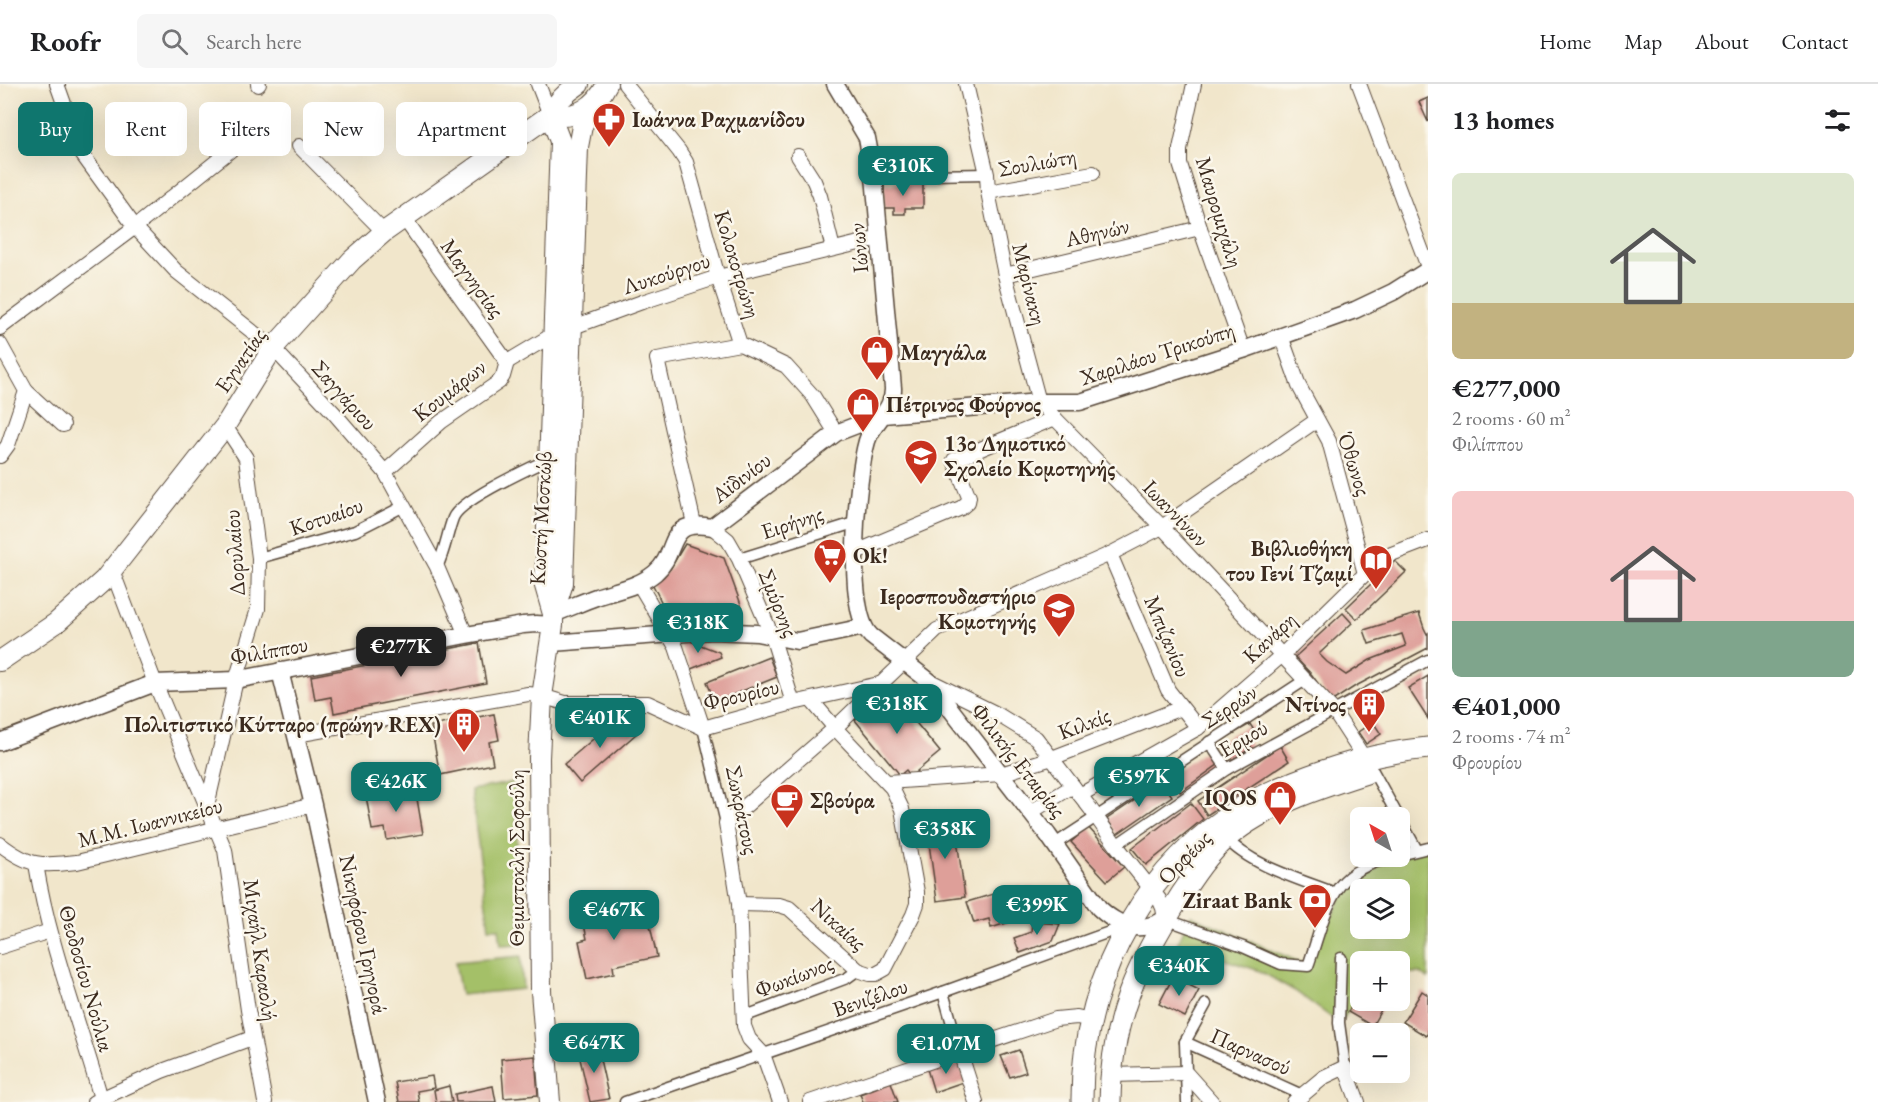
<!DOCTYPE html>
<html lang="en">
<head>
<meta charset="utf-8">
<style>
  :root { --surface:#fff; --page:#f6f6f6; --text:#202124; --muted:#757577; --line:#e0e0e0; --accent:#0f766e }
  body { margin:0; font-family:"EB Garamond",serif; background:var(--page); color:var(--text); height:100vh; display:flex; flex-direction:column; font-size:22px; white-space:nowrap }
  * { box-sizing:border-box; margin:0 }
  p { font-size:20px; color:var(--muted) }
  .icon { flex:none; width:33px; height:33px; fill:none; stroke:currentColor; stroke-width:2; stroke-linecap:round; stroke-linejoin:round }
  .map { position:relative; flex:1; overflow:hidden }
  .drawer { display:flex; flex-direction:column; background:var(--surface); width:450px }
  .drawer>* { flex:none }
  .top-card { position:absolute; left:18px; top:18px; width:570px; height:54px; display:flex; gap:12px }
  .needle { width:39px; rotate:321deg }
  .fabs { position:absolute; left:1350px; top:723px; display:grid; gap:12px }
  .fabs a { display:grid; place-items:center; width:60px; height:60px; border-radius:9px; background:var(--surface); box-shadow:0 6px 24px #0002; font-size:30px }
  .price { position:absolute; translate:-50% -51px; padding:0 14px; border-radius:12px; background:var(--accent); color:#fff; font-size:20px; line-height:39px; filter:drop-shadow(0 2px 3px #0008) }
  .price::after { content:''; position:absolute; left:50%; top:36px; width:18px; height:14px; margin-left:-9px; background:inherit; clip-path:polygon(0 0,100% 0,50% 100%) }
  .price.on { background:#222; color:#fff }
  ul { padding:0; list-style:none }
  li { display:grid; align-content:center; gap:12px; height:318px; padding:0 24px }
  li span { display:grid; place-items:center; height:186px; border-radius:9px; color:#555 }
  li>.icon { margin-inline-start:auto }
  span .icon { width:108px; height:108px; fill:#fffc; stroke-width:1 }
  li b { font-size:26px }
  h2 { display:flex; justify-content:space-between; align-items:center; height:72px; padding:0 24px; font-size:26px }
  .pill { padding:0 21px; border-radius:9px; background:var(--surface); box-shadow:0 6px 24px #0002; font-size:21px; line-height:54px }
  .pill.on { background:var(--accent); color:#fff }
  header { display:flex; align-items:center; gap:36px; box-sizing:border-box; height:84px; padding:0 30px; background:var(--surface); border-bottom:2px solid var(--line) }
  header strong { font-size:28px }
  nav { display:flex; gap:33px; margin-inline-start:auto; font-size:21px }
  .search { width:420px; height:54px; background:var(--page); display:flex; align-items:center; gap:15px; box-sizing:border-box; padding:0 21px; border-radius:9px; color:var(--muted); font-size:22px }
  main { display:flex; flex:1; min-height:0 }
  .map>svg:first-child { display:block }
  .green { fill:#a4c067; stroke:#707542; stroke-width:1.5; fill-rule:evenodd }
  .building { fill:#de9f99 }
  .lines { fill:none; stroke-linecap:round; stroke-linejoin:round }
  .pedestrian-casing { stroke:#564638; stroke-width:13 }
  .minor-casing { stroke:#564638; stroke-width:16 }
  .tertiary-casing { stroke:#564638; stroke-width:19 }
  .secondary-casing { stroke:#564638; stroke-width:22 }
  .primary-casing { stroke:#564638; stroke-width:23 }
  .pedestrian { stroke:#fff; stroke-width:10 }
  .minor { stroke:#fff; stroke-width:14 }
  .tertiary { stroke:#fff; stroke-width:16 }
  .secondary { stroke:#fff; stroke-width:20 }
  .primary { stroke:#fff; stroke-width:21 }
  .labels { text-anchor:middle; stroke-width:5; stroke-linejoin:round; paint-order:stroke }
  .poi-label { font-size:22px; font-weight:bold; fill:#3b2a1e; stroke:#fbf7ec; text-anchor:start }
  .street-label { font-size:22px; fill:#3b2a1e; stroke:#fbf7ec }
</style>
</head>
<body>
<header>
<strong>Roofr</strong>
<div class="search"><svg class="icon" aria-label="search" viewBox="0 0 24 24"><circle cx="10" cy="10" r="6"/><path d="M15 15l6 6"/></svg>Search here</div>
<nav><a>Home</a><a>Map</a><a>About</a><a>Contact</a></nav>
</header>
<main>
<div class="map">
<svg width="1428" height="1018" viewBox="0 0 1428 1018">
  <rect width="100%" height="100%" fill="#fbf7ec"/>
  <filter id="ink" filterUnits="userSpaceOnUse"><feTurbulence type="fractalNoise" baseFrequency=".0167" numOctaves="2"/><feDisplacementMap in="SourceGraphic" scale="12" xChannelSelector="R" yChannelSelector="G"/><feConvolveMatrix kernelMatrix="1 2 1 2 8 2 1 2 1" color-interpolation-filters="sRGB"/></filter>
  <filter id="wash" filterUnits="userSpaceOnUse"><feTurbulence type="fractalNoise" baseFrequency=".008" numOctaves="4" result="noise"/><feDisplacementMap in="SourceGraphic" scale="24" xChannelSelector="R" yChannelSelector="G"/><feGaussianBlur stdDeviation="1.35" result="paint"/><feColorMatrix in="noise" values="0 0 0 0 0 0 0 0 0 0 0 0 0 0 0 0 0 1.4 0 .05"/><feComposite in="paint" operator="in"/></filter>
  <g filter="url(#wash)">
    <rect width="100%" height="100%" fill="#f1e6cb"/>
    <!-- green -->
    <g class="green">
      <polygon points="515,698 520,860 501,861 499,844 489,844 471,706"/>
      <path d="M1428 762V895L1419 889H1400V878H1360V914L1339 939 1295 907 1260 887 1177 860 1191 831 1308 882 1348 799 1414 765ZM1360 806H1400V844H1360Z"/>
      <polygon points="521,872 523,905 461,911 455,878"/>
    </g>
    <g id="blocks">
      <!-- building -->
      <g class="building">
        <polygon points="1428,14 1428,38 1419,18"/>
        <polygon points="923,99 923,124 905,124 905,130 894,130 894,124 884,124 884,100"/>
        <polygon points="685,460 724,474 743,526 674,544 652,499 670,485"/>
        <polygon points="1395,477 1406,488 1357,535 1346,524"/>
        <polygon points="1343,529 1352,539 1319,570 1327,578 1346,591 1370,576 1406,562 1402,550 1369,560 1364,546 1419,529 1424,544 1427,550 1428,549 1428,564 1354,603 1331,618 1312,591 1295,573"/>
        <polygon points="685,555 719,568 721,573 691,585 680,560"/>
        <polygon points="479,559 486,599 334,629 331,613 315,616 311,592"/>
        <polygon points="769,573 777,593 715,618 707,598"/>
        <polygon points="1428,592 1428,635 1408,604"/>
        <polygon points="890,607 940,668 911,692 906,686 900,691 855,636"/>
        <polygon points="494,630 499,656 489,658 493,680 440,691 431,642"/>
        <polygon points="620,632 636,650 580,699 564,680"/>
        <polygon points="1373,638 1381,650 1366,660 1358,648"/>
        <polygon points="1250,640 1255,648 1246,654 1252,664 1228,678 1217,659"/>
        <polygon points="1280,662 1289,677 1207,731 1198,717"/>
        <polygon points="1208,665 1219,680 1180,708 1169,692"/>
        <polygon points="1162,698 1172,712 1117,750 1107,735"/>
        <polygon points="415,703 423,750 387,756 385,744 372,746 366,712"/>
        <polygon points="1191,719 1203,735 1146,781 1132,764"/>
        <polygon points="954,734 965,813 937,817 926,738"/>
        <polygon points="1088,743 1124,783 1107,797 1071,758"/>
        <polygon points="1020,802 1027,822 1013,826 1016,836 991,844 989,835 974,839 967,818"/>
        <polygon points="1025,804 1053,804 1053,819 1030,819"/>
        <polygon points="603,820 606,836 647,828 657,873 613,882 614,889 587,895 579,857 587,855 581,825"/>
        <polygon points="1032,838 1060,840 1053,857 1020,869 1014,854 1031,848"/>
        <polygon points="1173,893 1199,906 1185,933 1159,920"/>
        <polygon points="1422,907 1428,911 1428,949 1426,952 1403,938"/>
        <polygon points="1357,912 1360,914 1360,916 1365,916 1381,926 1372,942 1348,928"/>
        <polygon points="597,962 609,1015 590,1018 578,966"/>
        <polygon points="1019,966 1026,988 1010,993 1001,972"/>
        <polygon points="535,972 538,1011 504,1014 501,975"/>
        <polygon points="958,974 966,997 934,1008 927,985"/>
        <polygon points="432,992 434,1004 417,1007 419,1018 399,1018 395,998"/>
        <polygon points="891,998 898,1018 863,1018 860,1010"/>
        <polygon points="449,1002 452,1018 436,1018 434,1006"/>
        <polygon points="493,1002 496,1018 456,1018 455,1010"/>
      </g>
    </g>
  </g>
  <g filter="url(#ink)">
    <use href="#blocks" fill-opacity="0" stroke="#564638" stroke-width="1.5"/>
    <g class="lines">
      <defs>
        <g id="pedestrian">
          <polyline points="874,92 987,90"/>
          <polyline points="259,474 355,447 404,422"/>
          <polyline points="739,475 857,438"/>
          <path d="M437 483C445 467 447 450 453 434 460 416 530 384 549 375"/>
          <polyline points="703,644 726,739"/>
          <polyline points="1209,658 1227,685"/>
          <polyline points="1373,687 1399,734"/>
          <polyline points="1400,735 1417,766"/>
          <path d="M1226 754C1249 781 1302 796 1335 809"/>
          <polyline points="1055,760 1305,596"/>
          <polyline points="1116,761 1227,685 1428,576"/>
          <polyline points="1400,771 1428,764"/>
          <path d="M1165 835 1243 863 1281 880 1308 882C1317 858 1326 815 1344 797 1358 783 1376 778 1394 772"/>
          <polyline points="1341,874 1339,939 1345,983"/>
          <polyline points="943,908 960,968"/>
          <polyline points="743,933 847,894 858,886"/>
          <polyline points="1185,958 1302,1011"/>
          <polyline points="625,1018 943,908 1126,842"/>
          <polyline points="1187,1018 1185,958 1206,920"/>
        </g>
        <g id="minor">
          <polyline points="57,0 82,70 135,143 176,187 273,264 334,329 385,388 437,483 466,551"/>
          <polyline points="538,0 550,31"/>
          <polyline points="625,0 679,67 686,78 718,193 740,260 786,282 813,312 836,349"/>
          <polyline points="966,0 987,90 988,108 1005,191 1039,318 1162,443 1333,626 1368,680"/>
          <polyline points="1194,0 1180,65 1180,80 1200,144 1243,266"/>
          <polyline points="1359,0 1428,183"/>
          <polyline points="258,1 259,0"/>
          <polyline points="299,62 384,148"/>
          <polyline points="798,72 814,97 820,112 833,165"/>
          <polyline points="988,108 1093,89"/>
          <polyline points="404,134 507,278"/>
          <polyline points="1005,191 1200,144"/>
          <polyline points="0,244 135,143 232,65"/>
          <polyline points="1281,252 1299,302 1329,357 1365,490"/>
          <polyline points="0,260 26,307 8,361 0,372"/>
          <polyline points="507,278 554,250 642,218 718,193 880,154"/>
          <polyline points="26,307 63,341"/>
          <polyline points="385,388 441,338 499,298 503,292 507,278"/>
          <polyline points="694,440 657,275 740,260"/>
          <polyline points="712,443 728,456 739,475 772,552 793,619"/>
          <polyline points="856,468 961,424 968,418 969,413 954,376 1055,334"/>
          <polyline points="1110,470 1168,606 1198,644"/>
          <polyline points="112,486 155,599 225,766 248,926 265,1018"/>
          <polyline points="639,500 676,563 703,644"/>
          <polyline points="928,596 997,630 1036,654 1090,724 1116,761 1159,815 1163,824 1165,835"/>
          <polyline points="296,651 528,610 538,611 565,619 648,619 703,644 793,619 879,600"/>
          <polyline points="888,698 1001,690 1052,674 1181,624"/>
          <polyline points="1080,711 1198,644 1281,572 1365,490 1389,471 1428,456"/>
          <polyline points="207,722 236,596 258,525 259,474 246,374 225,342"/>
          <polyline points="1031,728 1073,702"/>
          <path d="M0 760C30 783 40 782 77 778L313 721"/>
          <path d="M36 780C49 861 80 939 102 1018"/>
          <polyline points="739,820 779,821 789,824 858,886 870,890 876,890 885,885 913,831 917,820 917,808 902,725 892,704 835,644 811,616"/>
          <polyline points="0,863 50,847"/>
          <polyline points="960,968 976,1018"/>
          <polyline points="1112,991 1186,989 1212,1018"/>
          <polyline points="94,1018 162,987 252,954"/>
          <polyline points="780,1018 763,970 749,955 744,942 739,820 726,739 835,644 937,546 1110,470 1162,443 1317,336"/>
          <polyline points="810,1018 1056,935 1077,933 1091,936"/>
          <polyline points="1294,1018 1324,993 1345,983 1358,1018"/>
        </g>
        <g id="tertiary">
          <path d="M835 0 867 54 874 92 893 304C894 326 873 337 867 357 857 391 844 528 871 552L928 596 1048 751 1099 824C1119 843 1141 850 1165 835"/>
          <path d="M553 530C567 525 582 518 596 513 617 506 638 503 655 489 680 468 664 434 712 443L836 349 883 331 1039 318H1080L1243 266 1355 226 1393 208 1428 186"/>
          <polyline points="552,559 713,547 757,549 797,557 864,543"/>
          <polyline points="280,587 313,721 377,1018"/>
          <polyline points="0,658 155,599 236,596 466,551 523,541 536,540 553,541"/>
        </g>
        <g id="secondary">
          <path d="M550 31C575 36 596 23 607 0"/>
          <polyline points="553,530 563,499 578,63 582,42 593,20"/>
          <path d="M0 577 56 539 104 496 225 342 273 264 352 176 384 148 550 31C556 18 567 8 579 0"/>
          <polyline points="550,1018 541,907 539,674 542,612 553,541 553,530 545,502 560,57 550,31"/>
        </g>
        <g id="primary">
          <path d="M1082 1018C1081 907 1135 796 1227 733 1280 696 1364 670 1428 664"/>
          <path d="M1110 1018C1111 934 1137 880 1181 811 1198 785 1215 760 1241 743 1278 717 1323 703 1366 689"/>
        </g>
      </defs>
      <!-- pedestrian casing -->
      <use href="#pedestrian" class="pedestrian-casing"/>
      <!-- minor casing -->
      <use href="#minor" class="minor-casing"/>
      <!-- tertiary casing -->
      <use href="#tertiary" class="tertiary-casing"/>
      <!-- secondary casing -->
      <use href="#secondary" class="secondary-casing"/>
      <!-- primary casing -->
      <use href="#primary" class="primary-casing"/>
      <!-- pedestrian -->
      <use href="#pedestrian" class="pedestrian"/>
      <!-- minor -->
      <use href="#minor" class="minor"/>
      <!-- tertiary -->
      <use href="#tertiary" class="tertiary"/>
      <!-- secondary -->
      <use href="#secondary" class="secondary"/>
      <!-- primary -->
      <use href="#primary" class="primary"/>
    </g>
  </g>
  <!-- icons -->
  <defs>
    <symbol id="pharmacy-pin" viewBox="-11 -11 22 30"><path d="M0 17L-7.5 6A9.5 9.5 0 1 1 7.5 6Z" fill="#c8321e" stroke="#fbf7ec"/><path d="M-2-6h4v4h4v4h-4v4h-4v-4h-4v-4h4Z" fill="#fff"/></symbol>
    <symbol id="shop-pin" viewBox="-11 -11 22 30"><path d="M0 17L-7.5 6A9.5 9.5 0 1 1 7.5 6Z" fill="#c8321e" stroke="#fbf7ec"/><path d="M-5-2.5h2.3a2.7 3.5 0 0 1 5.4 0H5L5.5 6h-11ZM-1.5-2.5h3a1.5 2.3 0 0 0-3 0Z" fill="#fff"/></symbol>
    <symbol id="school-pin" viewBox="-11 -11 22 30"><path d="M0 17L-7.5 6A9.5 9.5 0 1 1 7.5 6Z" fill="#c8321e" stroke="#fbf7ec"/><path d="M0-5L7-2L0 1L-7-2ZM-4 1L0 2.5L4 1V4Q0 6-4 4Z" fill="#fff"/></symbol>
    <symbol id="supermarket-pin" viewBox="-11 -11 22 30"><path d="M0 17L-7.5 6A9.5 9.5 0 1 1 7.5 6Z" fill="#c8321e" stroke="#fbf7ec"/><path d="M-6-5.5h2.5l.6 2H6L4.5 2H-2.5L-4.4-4H-6ZM-1.5 3.2a1.3 1.3 0 1 0 .1 0ZM3 3.2a1.3 1.3 0 1 0 .1 0Z" fill="#fff"/></symbol>
    <symbol id="library-pin" viewBox="-11 -11 22 30"><path d="M0 17L-7.5 6A9.5 9.5 0 1 1 7.5 6Z" fill="#c8321e" stroke="#fbf7ec"/><path d="M-6-4Q-3-5.5-.7-3.5V5Q-3 3-6 4ZM6-4Q3-5.5 .7-3.5V5Q3 3 6 4Z" fill="#fff"/></symbol>
    <symbol id="building-pin" viewBox="-11 -11 22 30"><path d="M0 17L-7.5 6A9.5 9.5 0 1 1 7.5 6Z" fill="#c8321e" stroke="#fbf7ec"/><path d="M-4-6H4V6H1V3H-1V6H-4ZM-2.5-4.3h1.7v1.8h-1.7ZM.8-4.3h1.7v1.8H.8ZM-2.5-1h1.7V.8h-1.7ZM.8-1h1.7V.8H.8Z" fill="#fff"/></symbol>
    <symbol id="cafe-pin" viewBox="-11 -11 22 30"><path d="M0 17L-7.5 6A9.5 9.5 0 1 1 7.5 6Z" fill="#c8321e" stroke="#fbf7ec"/><path d="M-5.5-4.5H6V0H3Q3 3.5 0 3.5H-2.5Q-5.5 3.5-5.5 0ZM3-3.2v2h1.7v-2ZM-6 4.5H4V6H-6Z" fill="#fff"/></symbol>
    <symbol id="bank-pin" viewBox="-11 -11 22 30"><path d="M0 17L-7.5 6A9.5 9.5 0 1 1 7.5 6Z" fill="#c8321e" stroke="#fbf7ec"/><path d="M-6-4H6V4H-6ZM0-2.3a2.3 2.3 0 1 0 0 4.6a2.3 2.3 0 1 0 0-4.6Z" fill="#fff"/></symbol>
  </defs>
  <g fill-rule="evenodd">
    <use href="#pharmacy-pin" x="590" y="16" width="38" height="52"/>
    <use href="#shop-pin" x="858" y="249" width="38" height="52"/>
    <use href="#shop-pin" x="844" y="301" width="38" height="52"/>
    <use href="#school-pin" x="902" y="353" width="38" height="52"/>
    <use href="#supermarket-pin" x="811" y="452" width="38" height="52"/>
    <use href="#library-pin" x="1357" y="458" width="38" height="52"/>
    <use href="#school-pin" x="1040" y="506" width="38" height="52"/>
    <use href="#building-pin" x="1350" y="601" width="38" height="52"/>
    <use href="#building-pin" x="445" y="621" width="38" height="52"/>
    <use href="#shop-pin" x="1261" y="694" width="38" height="52"/>
    <use href="#cafe-pin" x="768" y="697" width="38" height="52"/>
    <use href="#bank-pin" x="1296" y="797" width="38" height="52"/>
  </g>
  <g class="labels">
    <!-- poi labels -->
    <g class="poi-label">
      <text x="632" y="43">Ιωάννα Ραχμανίδου</text>
      <text x="900" y="276">Μαγγάλα</text>
      <text x="886" y="328">Πέτρινος Φούρνος</text>
      <text x="944" y="367">13ο Δημοτικό<tspan x="944" dy="25">Σχολείο Κομοτηνής</tspan></text>
      <text x="1353" y="472" text-anchor="end">Βιβλιοθήκη<tspan x="1353" dy="25">του Γενί Τζαμί</tspan></text>
      <text x="853" y="479">Ok!</text>
      <text x="1036" y="520" text-anchor="end">Ιεροσπουδαστήριο<tspan x="1036" dy="25">Κομοτηνής</tspan></text>
      <text x="1346" y="628" text-anchor="end">Ντίνος</text>
      <text x="441" y="648" text-anchor="end">Πολιτιστικό Κύτταρο (πρώην REX)</text>
      <text x="1257" y="721" text-anchor="end">IQOS</text>
      <text x="810" y="724">Σβούρα</text>
      <text x="1292" y="824" text-anchor="end">Ziraat Bank</text>
    </g>
    <!-- street labels -->
    <g class="street-label">
      <text transform="translate(1037 78) rotate(-10)" y="8">Σουλιώτη</text>
      <text transform="translate(1220 128) rotate(73)" y="8">Μαυρομιχάλη</text>
      <text transform="translate(1097 148) rotate(-13)" y="8">Αθηνών</text>
      <text transform="translate(858 164) rotate(-95)" y="8">Ιώνων</text>
      <text transform="translate(738 180) rotate(73)" y="8">Κολοκοτρώνη</text>
      <text transform="translate(666 189) rotate(-18)" y="8">Λυκούργου</text>
      <text transform="translate(473 194) rotate(54)" y="8">Μαγνησίας</text>
      <text transform="translate(1030 200) rotate(76)" y="8">Μαρίνακη</text>
      <text transform="translate(1157 269) rotate(-18)" y="8">Χαριλάου Τρικούπη</text>
      <text transform="translate(240 276) rotate(-56)" y="8">Εγνατίας</text>
      <text transform="translate(449 306) rotate(-38)" y="8">Κουμάρων</text>
      <text transform="translate(345 311) rotate(48)" y="8">Σαγγάριου</text>
      <text transform="translate(1355 380) rotate(72)" y="8">Όθωνος</text>
      <text transform="translate(741 393) rotate(-37)" y="8">Αϊδινίου</text>
      <text transform="translate(1176 429) rotate(46)" y="8">Ιωαννίνων</text>
      <text transform="translate(326 432) rotate(-19)" y="8">Κοτυαίου</text>
      <text transform="translate(540 434) rotate(-87)" y="8">Κωστή Μοσκώβ</text>
      <text transform="translate(792 438) rotate(-18)" y="8">Ειρήνης</text>
      <text transform="translate(234 469) rotate(-94)" y="8">Δορυλαίου</text>
      <text transform="translate(779 519) rotate(68)" y="8">Σμύρνης</text>
      <text transform="translate(1168 552) rotate(67)" y="8">Μπιζανίου</text>
      <text transform="translate(1269 553) rotate(-43)" y="8">Κανάρη</text>
      <text transform="translate(269 566) rotate(-10)" y="8">Φιλίππου</text>
      <text transform="translate(741 610) rotate(-13)" y="8">Φρουρίου</text>
      <text transform="translate(1229 622) rotate(-33)" y="8">Σερρών</text>
      <text transform="translate(1084 639) rotate(-21)" y="8">Κιλκίς</text>
      <text transform="translate(1243 654) rotate(-30)" y="8">Ερμού</text>
      <text transform="translate(1019 676) rotate(52)" y="8">Φιλικής Εταιρίας</text>
      <text transform="translate(743 726) rotate(78)" y="8">Σωκράτους</text>
      <text transform="translate(150 738) rotate(-14)" y="8">Μ.Μ. Ιωαννικείου</text>
      <text transform="translate(1184 773) rotate(-46)" y="8">Ορφέως</text>
      <text transform="translate(516 774) rotate(-90)" y="8">Θεμιστοκλή Σοφούλη</text>
      <text transform="translate(839 840) rotate(42)" y="8">Νικαίας</text>
      <text transform="translate(364 850) rotate(78)" y="8">Νικηφόρου Γρηγορά</text>
      <text transform="translate(261 866) rotate(82)" y="8">Μιχαήλ Καραολή</text>
      <text transform="translate(794 892) rotate(-21)" y="8">Φωκίωνος</text>
      <text transform="translate(87 894) rotate(74)" y="8">Θεοδοσίου Νούλια</text>
      <text transform="translate(870 913) rotate(-19)" y="8">Βενιζέλου</text>
      <text transform="translate(1251 967) rotate(24)" y="8">Παρνασού</text>
    </g>
  </g>
</svg>
<div class="fabs">
<a><svg class="needle" viewBox="-14 -14 28 28"><path d="M0-13l5 13h-10z" fill="#e53935"/><path d="M0 13l5-13h-10z" fill="#757577"/></svg></a>
<a><svg class="icon" aria-label="layers" viewBox="0 0 24 24"><path d="M12 4l9 5-9 5-9-5zM3 14l9 5 9-5"/></svg></a>
<a>+</a>
<a>−</a>
</div>
<b class="price" style="left:903px;top:113px">€310K</b>
<b class="price" style="left:698px;top:570px">€318K</b>
<b class="price on" style="left:401px;top:594px">€277K</b>
<b class="price" style="left:897px;top:651px">€318K</b>
<b class="price" style="left:600px;top:665px">€401K</b>
<b class="price" style="left:1139px;top:724px">€597K</b>
<b class="price" style="left:396px;top:729px">€426K</b>
<b class="price" style="left:945px;top:776px">€358K</b>
<b class="price" style="left:1037px;top:852px">€399K</b>
<b class="price" style="left:614px;top:857px">€467K</b>
<b class="price" style="left:1179px;top:913px">€340K</b>
<b class="price" style="left:594px;top:990px">€647K</b>
<b class="price" style="left:946px;top:991px">€1.07M</b>
<div class="top-card">
<a class="pill on">Buy</a>
<a class="pill">Rent</a>
<a class="pill">Filters</a>
<a class="pill">New</a>
<a class="pill">Apartment</a>
</div>
</div>
<section class="drawer">
<h2>13 homes<svg class="icon" aria-label="filters" viewBox="0 0 24 24"><path d="M4 7h16M4 17h16"/><circle cx="9" cy="7" r="2"/><circle cx="15" cy="17" r="2"/></svg></h2>
<ul>
<li><span style="background:linear-gradient(#dfe7d0 70%,#c2b280 0)"><svg class="icon" aria-label="home" viewBox="0 0 24 24"><path d="M3 11l9-7 9 7M6 9v11h12V9"/></svg></span><div><b>€277,000</b><p>2 rooms · 60 m²</p><p>Φιλίππου</p></div></li>
<li><span style="background:linear-gradient(#f6c9c9 70%,#7fa58c 0)"><svg class="icon" aria-label="home" viewBox="0 0 24 24"><path d="M3 11l9-7 9 7M6 9v11h12V9"/></svg></span><div><b>€401,000</b><p>2 rooms · 74 m²</p><p>Φρουρίου</p></div></li>
</ul>
</section>
</main>
</body>
</html>
